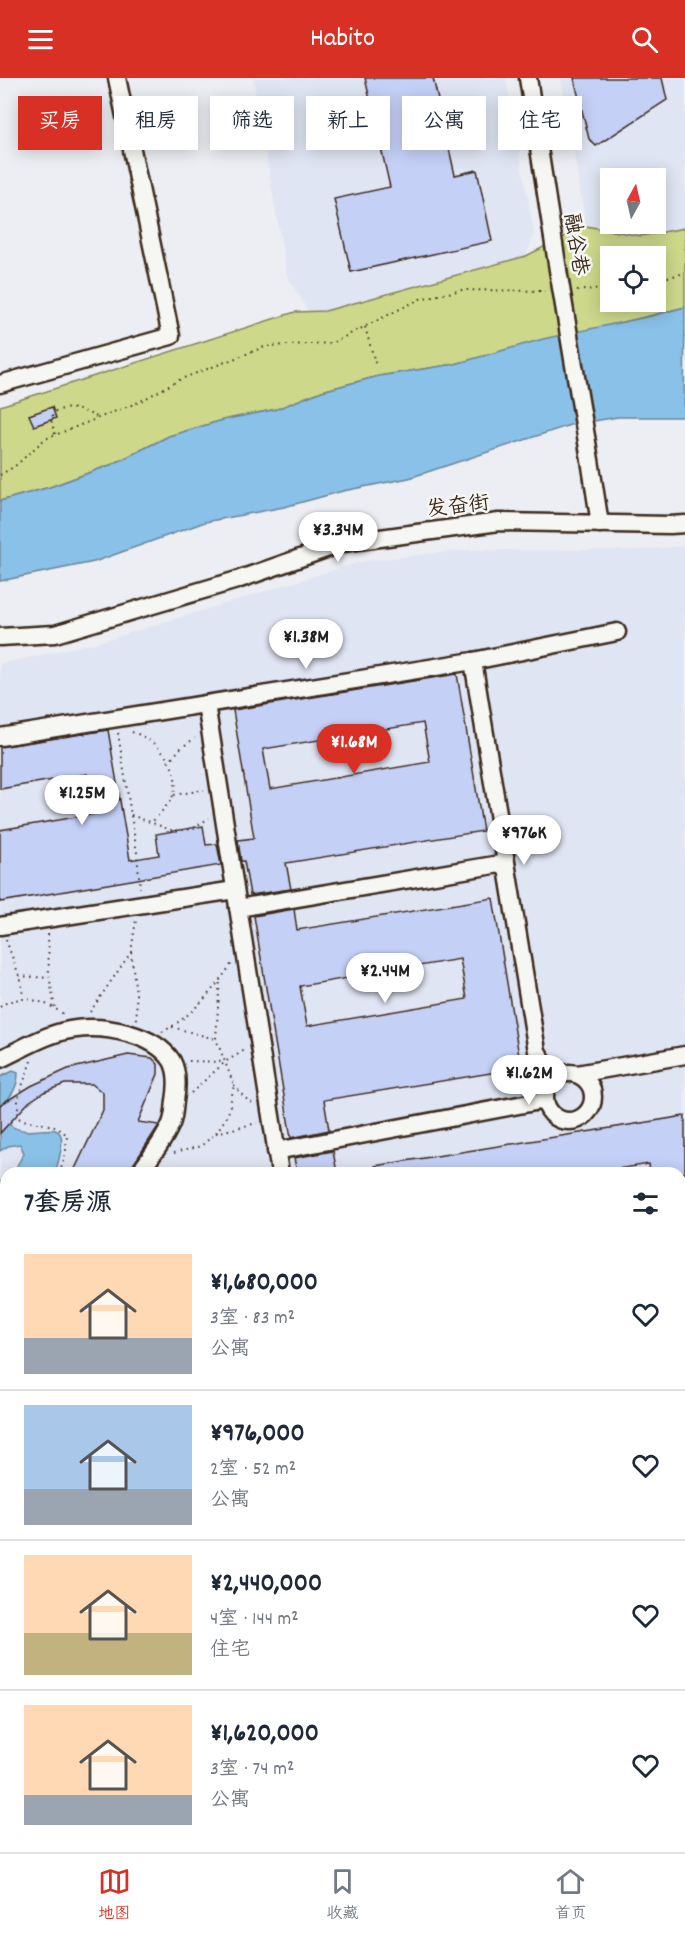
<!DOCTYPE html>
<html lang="zh">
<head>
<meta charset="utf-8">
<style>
  :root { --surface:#fff; --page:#f2f2f3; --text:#1f2937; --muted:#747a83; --line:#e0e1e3; --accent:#d93025 }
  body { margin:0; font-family:Dekko,"LXGW WenKai TC",sans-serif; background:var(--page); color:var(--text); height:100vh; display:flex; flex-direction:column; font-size:22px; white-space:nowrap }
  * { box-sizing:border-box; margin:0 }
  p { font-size:20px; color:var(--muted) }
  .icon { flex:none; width:33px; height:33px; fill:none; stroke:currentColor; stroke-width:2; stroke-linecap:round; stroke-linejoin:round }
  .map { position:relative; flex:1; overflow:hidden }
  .details { position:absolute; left:0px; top:1089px; width:686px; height:686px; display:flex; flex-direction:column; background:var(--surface); border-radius:18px 18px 0 0; box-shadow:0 3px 15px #0003 }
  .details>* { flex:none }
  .banner { position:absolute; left:18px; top:18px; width:650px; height:54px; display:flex; gap:12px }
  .needle { width:39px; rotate:8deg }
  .fabs { position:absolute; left:600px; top:90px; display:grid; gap:12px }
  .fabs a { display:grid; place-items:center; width:66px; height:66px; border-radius:0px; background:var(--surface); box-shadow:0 3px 15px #0003; font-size:30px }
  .price { position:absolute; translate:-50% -51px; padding:0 14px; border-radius:21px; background:#fff; color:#222; font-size:20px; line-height:39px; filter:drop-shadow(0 2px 3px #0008) }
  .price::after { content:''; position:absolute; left:50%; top:36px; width:18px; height:14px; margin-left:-9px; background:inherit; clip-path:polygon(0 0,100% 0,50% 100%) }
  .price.active { background:var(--accent); color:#fff }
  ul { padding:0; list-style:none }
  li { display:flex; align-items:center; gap:18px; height:150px; padding:0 24px }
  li+li { border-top:2px solid var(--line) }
  li span { display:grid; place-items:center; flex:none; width:168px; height:120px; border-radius:0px; color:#555 }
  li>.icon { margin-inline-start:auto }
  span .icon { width:72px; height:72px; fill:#fffc; stroke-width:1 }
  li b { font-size:26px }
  h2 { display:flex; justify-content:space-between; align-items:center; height:72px; padding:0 24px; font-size:26px }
  .chip { padding:0 21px; border-radius:0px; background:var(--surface); box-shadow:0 3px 15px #0003; font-size:21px; line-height:54px }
  .chip.active { background:var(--accent); color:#fff }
  header { display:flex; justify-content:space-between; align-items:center; height:78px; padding:0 24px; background:var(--accent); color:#fff; font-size:27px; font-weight:600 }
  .tab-bar { display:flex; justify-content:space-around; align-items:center; height:84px; border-top:2px solid var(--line); background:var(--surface); font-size:16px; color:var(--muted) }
  .tab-bar a { display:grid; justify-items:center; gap:3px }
  .tab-bar .active { color:var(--accent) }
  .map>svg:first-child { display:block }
  .built { fill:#e0e5f4; fill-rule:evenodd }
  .green { fill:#cdd88b; stroke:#848154; stroke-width:1.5; fill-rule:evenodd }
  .water { fill:#8ac1e8; stroke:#6a8597; stroke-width:1.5 }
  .building { fill:#c5d0f7; stroke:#3b2a1e; stroke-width:1.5; fill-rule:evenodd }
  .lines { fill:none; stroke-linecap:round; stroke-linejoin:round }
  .highway-tunnel { stroke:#c9c7c8; stroke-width:24; stroke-dasharray:24 12; stroke-linecap:butt }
  .minor-casing { stroke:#3b2a1e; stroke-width:21 }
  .major-casing { stroke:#3b2a1e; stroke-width:26 }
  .path { stroke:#3b2a1e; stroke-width:2; stroke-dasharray:1.5 4.5; stroke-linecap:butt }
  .minor { stroke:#f6f6f2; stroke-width:16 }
  .major { stroke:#f6f6f2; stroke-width:21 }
  .minor-bridge-casing { stroke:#3b2a1e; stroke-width:21; stroke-linecap:butt }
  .minor-bridge { stroke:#f6f6f2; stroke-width:16 }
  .labels { text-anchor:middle; stroke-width:5; stroke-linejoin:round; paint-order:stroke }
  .street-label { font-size:21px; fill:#3b2a1e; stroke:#f6f6f2 }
</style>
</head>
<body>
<header><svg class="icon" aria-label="menu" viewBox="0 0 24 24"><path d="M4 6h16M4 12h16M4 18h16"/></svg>Habito<svg class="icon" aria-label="search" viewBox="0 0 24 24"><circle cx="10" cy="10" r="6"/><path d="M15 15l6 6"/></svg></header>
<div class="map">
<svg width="685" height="1774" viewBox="0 0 685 1774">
  <rect width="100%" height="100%" fill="#eceef3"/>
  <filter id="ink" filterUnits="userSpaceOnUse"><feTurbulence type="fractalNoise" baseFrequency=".0167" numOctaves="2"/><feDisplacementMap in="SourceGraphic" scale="12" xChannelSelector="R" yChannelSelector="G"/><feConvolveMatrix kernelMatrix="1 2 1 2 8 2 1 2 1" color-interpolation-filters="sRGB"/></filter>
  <g filter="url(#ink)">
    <!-- built -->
    <g class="built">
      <polygon points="253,0 506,0 534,155 526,178 325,233 308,233 287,198"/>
      <path d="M561 0H685V150L641 158 586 148ZM610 100H656V146H610Z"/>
      <polygon points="685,468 685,1372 680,1373 680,1095 6,1095 6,1479 0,1480 0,586 103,563 363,483 467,472 636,472"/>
      <polygon points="680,1635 685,1635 685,1774 0,1774 0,1763 6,1762 6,1768 680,1768"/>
    </g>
    <!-- green -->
    <path class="green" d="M586 148 641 158 685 150V229L455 286 379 298 322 313 277 331 223 342 169 358 113 386 50 409 0 423V328L295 234 325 233 526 178ZM610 178H656V224H610Z"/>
    <!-- water -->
    <g class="water">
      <polygon points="685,229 684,339 618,339 570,347 409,400 343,413 284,429 205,444 94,484 0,503 0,423 50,409 113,386 169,358 223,342 277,331 322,313 379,298 455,286 543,261 651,238"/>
      <path d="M13 993 18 995C18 1008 11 1021 0 1027V999Z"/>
      <path d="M10 1044V1047C37 1067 78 1023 55 1095H13L24 1075 20 1066 8 1068 0 1073V1055Z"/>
      <path d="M6 1101V1157H0V1134C6 1129 6 1122 0 1117V1104Z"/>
    </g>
    <!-- building -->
    <g class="building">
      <polygon points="365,0 433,0 455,97 477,92 492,163 351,194 334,121 390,109"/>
      <polygon points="574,0 662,0 667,22 596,68 589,61"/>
      <polygon points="52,329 56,340 34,348 29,337"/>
      <path d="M457 596 483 753 286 785 291 811 250 817 244 783H241L238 762 254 760 233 632ZM423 645 430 684 270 711 263 671Z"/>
      <polygon points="108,652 130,782 159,777 156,756 203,748 206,767 217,766 221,787 0,824 0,752 94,736 87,696 0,711 0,669"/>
      <path d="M493 820 521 990 324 1022 329 1052 291 1060 254 838 294 831 297 852ZM460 881 467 921 307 948 300 908Z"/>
      <polygon points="128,977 152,980 158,986 158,996 138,1044 159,1047 128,1095 73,1095 103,1032 103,1015 92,1006 65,1006 44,1014 29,1024 0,1055 0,1027 31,1008 68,991"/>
      <polygon points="685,1038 685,1095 650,1095 649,1086 591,1095 375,1095 375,1088"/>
      <polygon points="333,1073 337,1095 297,1095 294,1080"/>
    </g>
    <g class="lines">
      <!-- highway-tunnel -->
      <g class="highway-tunnel">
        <polyline points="0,1632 6,1631"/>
        <polyline points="0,1650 6,1649"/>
      </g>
      <defs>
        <g id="minor">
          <polyline points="528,0 558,192"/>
          <polyline points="0,306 171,258 117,0"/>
          <polyline points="590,382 600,446"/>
          <polyline points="0,559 55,556 237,502 343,465 499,444 670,447 685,446"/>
          <polyline points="473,583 537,973 553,1001"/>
          <polyline points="206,626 280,1095"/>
          <polyline points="0,659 473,583 617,554"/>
          <polyline points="238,830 506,785"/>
          <polyline points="0,848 235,812"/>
          <path d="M0 981C24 970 49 954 76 951 105 947 155 956 172 983 178 994 177 1011 175 1023 174 1031 174 1039 171 1046 163 1064 151 1079 139 1095"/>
          <circle cx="569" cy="1019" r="24"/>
          <polyline points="577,996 685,977"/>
          <polyline points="276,1073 545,1022"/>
          <polyline points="0,1166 6,1167"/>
          <polyline points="680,1320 685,1319"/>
          <polyline points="0,1430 6,1429"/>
          <polyline points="680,1693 685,1692"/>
          <polyline points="680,1722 685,1721"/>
          <polyline points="147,1774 183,1768"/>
          <polyline points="359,1774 392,1768"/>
        </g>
        <g id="major">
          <polyline points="680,1483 685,1482"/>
          <polyline points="680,1505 685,1504"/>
          <polyline points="680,1550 685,1549"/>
          <polyline points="0,1591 6,1590"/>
          <polyline points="0,1619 6,1618"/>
          <polyline points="0,1661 6,1660"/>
        </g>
      </defs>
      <!-- minor casing -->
      <use href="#minor" class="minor-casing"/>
      <!-- major casing -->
      <use href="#major" class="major-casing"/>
      <!-- path -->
      <g class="path">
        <polyline points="656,202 685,195"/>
        <polyline points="577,213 610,209"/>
        <polyline points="365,249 376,288"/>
        <path d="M55 356 51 342 54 334C71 326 84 333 99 340"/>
        <polyline points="0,397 15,388 45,361 139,324 181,301 267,268 332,265 420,221 462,212 545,213"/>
        <path d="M132 654C155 661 182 688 174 715 171 725 158 737 151 745"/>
        <polyline points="118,655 137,775 140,810"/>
        <polyline points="168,684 181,670 195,660"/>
        <polyline points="174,717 204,712"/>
        <polyline points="131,737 174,753 192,751 209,740"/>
        <polyline points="48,856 49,897 55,931"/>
        <polyline points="6,862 21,903 23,919"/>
        <polyline points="131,874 136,916 137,943"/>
        <polyline points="19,898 49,900"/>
        <path d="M0 929C20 913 48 924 66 938"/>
        <polyline points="90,934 131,874 136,842"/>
        <polyline points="172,949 215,961"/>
        <path d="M162 954C190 940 214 912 232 885"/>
        <path d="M31 983 18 1020V1040C38 1048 50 1042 67 1057L66 1072 60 1095"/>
        <polyline points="189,983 225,984"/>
        <polyline points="234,1007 244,1019 253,1026"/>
        <polyline points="191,1015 225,984 245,972"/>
        <polyline points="216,1055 257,1045"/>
        <polyline points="174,1075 201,1068 216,1055 228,1037 234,1007 216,961 220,900"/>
        <polyline points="0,1194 6,1189"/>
        <polyline points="0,1221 6,1229"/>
        <polyline points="0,1393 6,1377"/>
        <polyline points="92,1774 116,1768"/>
      </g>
      <!-- minor -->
      <use href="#minor" class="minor"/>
      <!-- major -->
      <use href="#major" class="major"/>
      <defs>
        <polyline id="minor-bridge" points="558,192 590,382"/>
      </defs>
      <!-- minor-bridge casing -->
      <use href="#minor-bridge" class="minor-bridge-casing"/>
      <!-- minor-bridge -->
      <use href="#minor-bridge" class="minor-bridge"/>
    </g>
  </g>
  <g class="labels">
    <!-- street labels -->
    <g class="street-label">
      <text transform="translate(577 166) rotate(81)" y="7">融谷巷</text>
      <text transform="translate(458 427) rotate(-7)" y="7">发奋街</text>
    </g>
  </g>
</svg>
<div class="fabs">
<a><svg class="needle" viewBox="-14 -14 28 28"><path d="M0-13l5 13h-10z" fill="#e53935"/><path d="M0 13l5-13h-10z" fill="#747a83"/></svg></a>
<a><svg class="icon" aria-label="locate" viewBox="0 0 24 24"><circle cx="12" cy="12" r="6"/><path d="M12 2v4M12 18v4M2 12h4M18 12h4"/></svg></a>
</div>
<b class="price" style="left:338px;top:485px">¥3.34M</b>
<b class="price" style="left:306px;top:592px">¥1.38M</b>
<b class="price active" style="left:354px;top:697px">¥1.68M</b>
<b class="price" style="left:82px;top:748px">¥1.25M</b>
<b class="price" style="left:524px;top:788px">¥976K</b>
<b class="price" style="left:385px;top:926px">¥2.44M</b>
<b class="price" style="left:529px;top:1028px">¥1.62M</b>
<div class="banner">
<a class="chip active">买房</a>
<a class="chip">租房</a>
<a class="chip">筛选</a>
<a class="chip">新上</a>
<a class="chip">公寓</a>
<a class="chip">住宅</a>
</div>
<section class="details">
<h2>7套房源<svg class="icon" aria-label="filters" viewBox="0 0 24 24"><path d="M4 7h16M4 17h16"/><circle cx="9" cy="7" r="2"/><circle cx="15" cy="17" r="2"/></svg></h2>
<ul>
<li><span style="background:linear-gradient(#ffd9b3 70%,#9aa5b1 0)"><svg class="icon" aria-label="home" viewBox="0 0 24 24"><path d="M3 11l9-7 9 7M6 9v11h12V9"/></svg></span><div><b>¥1,680,000</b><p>3室 · 83 m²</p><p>公寓</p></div><svg class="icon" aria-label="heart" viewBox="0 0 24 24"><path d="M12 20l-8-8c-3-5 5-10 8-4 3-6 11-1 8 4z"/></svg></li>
<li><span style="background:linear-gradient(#a9c7e8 70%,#9aa5b1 0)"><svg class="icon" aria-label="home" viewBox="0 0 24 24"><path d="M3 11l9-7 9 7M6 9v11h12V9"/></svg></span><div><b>¥976,000</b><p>2室 · 52 m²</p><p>公寓</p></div><svg class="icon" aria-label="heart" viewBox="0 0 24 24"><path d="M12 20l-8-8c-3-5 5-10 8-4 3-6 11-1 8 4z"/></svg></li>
<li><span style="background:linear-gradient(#ffd9b3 65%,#c2b280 0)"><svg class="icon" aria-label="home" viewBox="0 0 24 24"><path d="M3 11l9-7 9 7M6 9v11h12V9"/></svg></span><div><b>¥2,440,000</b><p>4室 · 144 m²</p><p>住宅</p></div><svg class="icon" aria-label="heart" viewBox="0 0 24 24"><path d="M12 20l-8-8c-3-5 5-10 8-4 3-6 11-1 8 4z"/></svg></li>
<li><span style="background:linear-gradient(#ffd9b3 75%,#9aa5b1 0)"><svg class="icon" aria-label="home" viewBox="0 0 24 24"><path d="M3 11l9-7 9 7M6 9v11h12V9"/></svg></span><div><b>¥1,620,000</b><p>3室 · 74 m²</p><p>公寓</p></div><svg class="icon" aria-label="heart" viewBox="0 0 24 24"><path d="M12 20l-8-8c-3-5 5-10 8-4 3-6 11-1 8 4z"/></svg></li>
</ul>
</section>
</div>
<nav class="tab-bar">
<a class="active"><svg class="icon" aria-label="map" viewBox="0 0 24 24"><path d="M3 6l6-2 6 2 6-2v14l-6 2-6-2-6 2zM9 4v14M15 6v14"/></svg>地图</a>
<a><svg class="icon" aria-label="saved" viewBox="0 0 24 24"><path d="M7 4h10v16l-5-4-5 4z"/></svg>收藏</a>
<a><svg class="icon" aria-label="home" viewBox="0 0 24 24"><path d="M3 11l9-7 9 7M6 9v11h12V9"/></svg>首页</a>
</nav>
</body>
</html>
